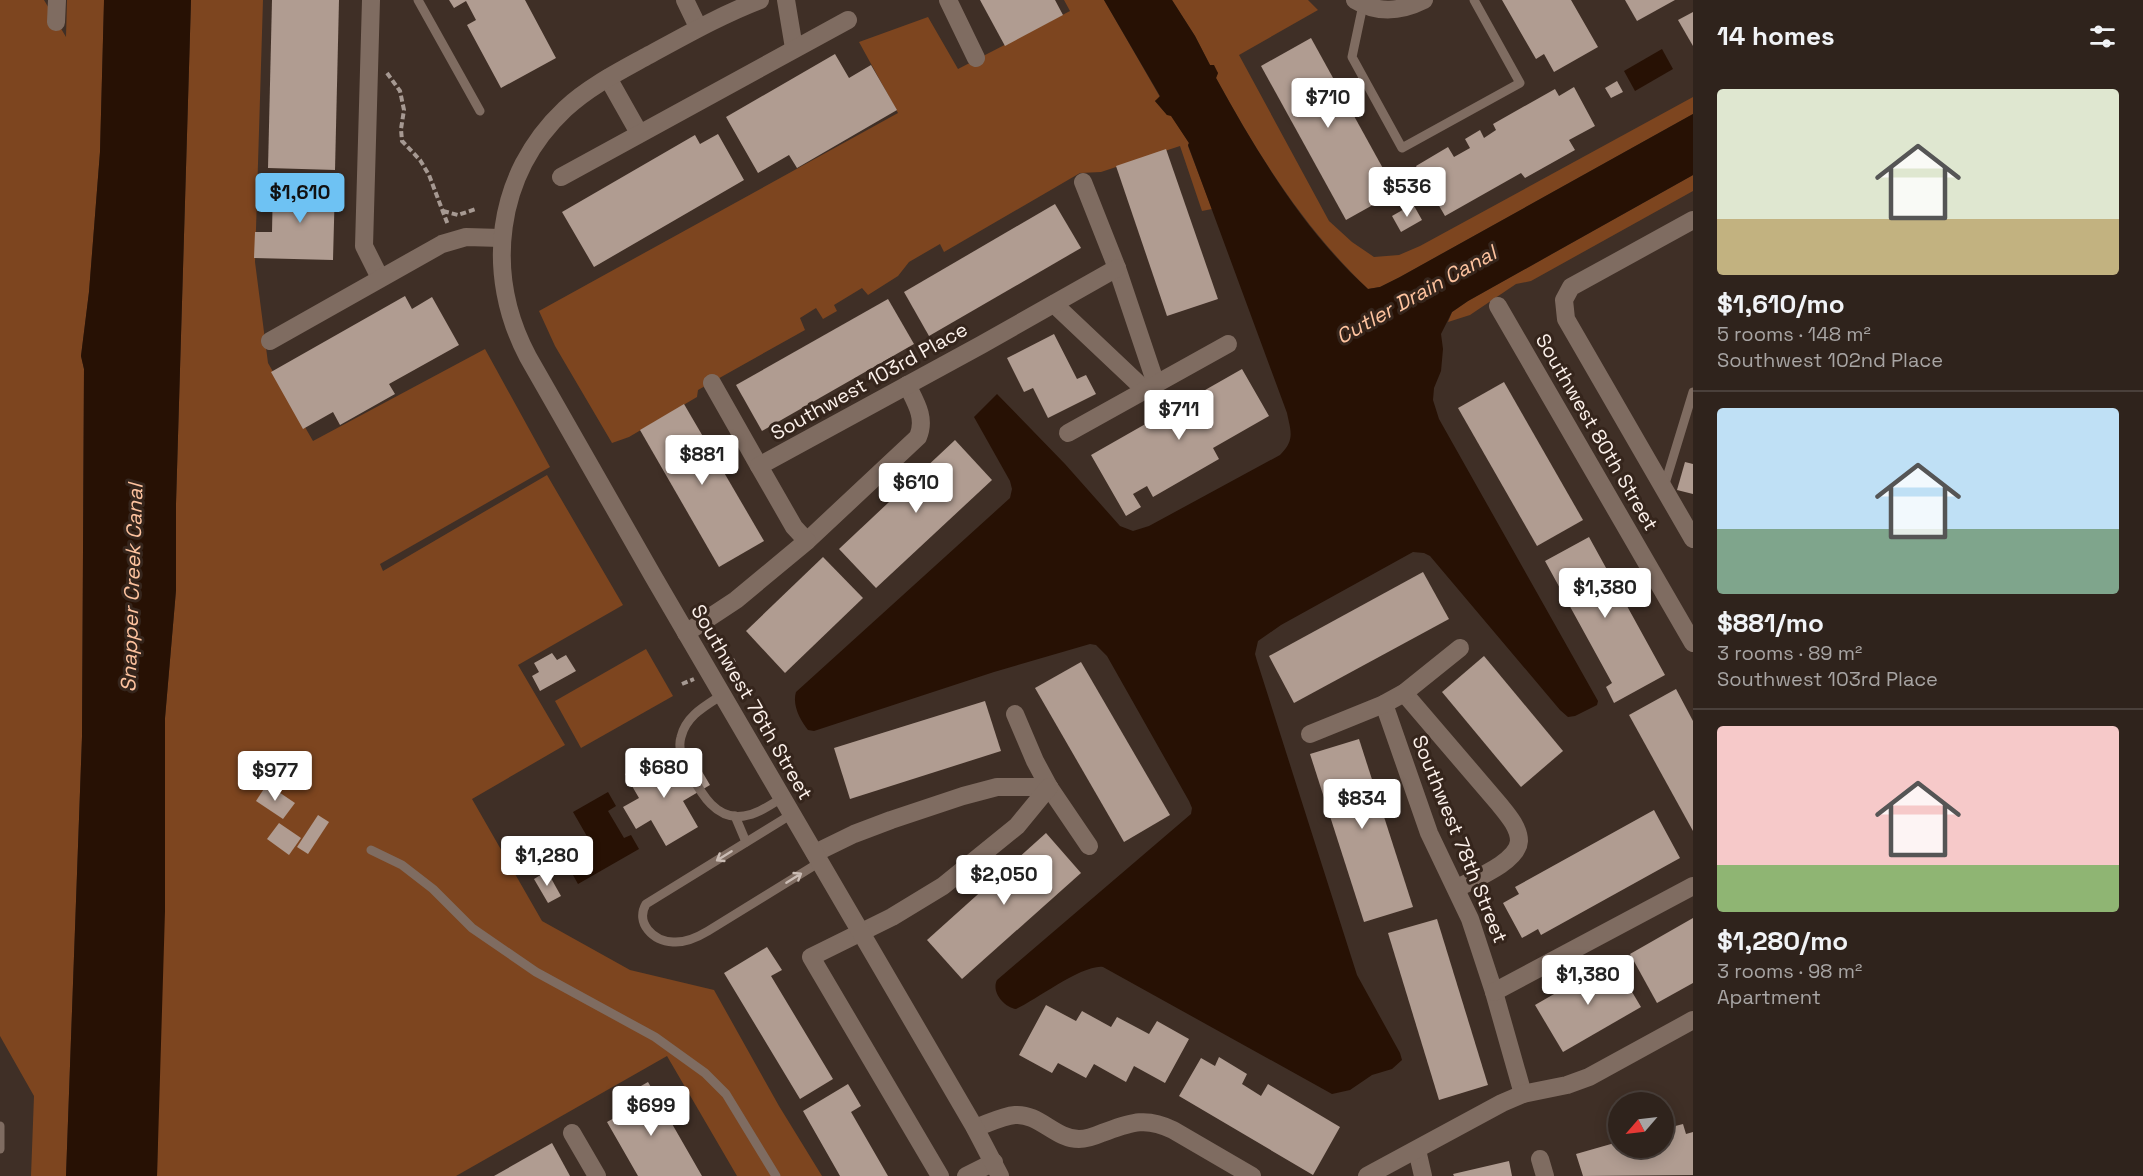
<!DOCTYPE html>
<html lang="en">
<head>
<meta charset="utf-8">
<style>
  :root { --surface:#2f231c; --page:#3b2f29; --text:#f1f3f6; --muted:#a7a4a3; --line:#4a403b; --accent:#6ec2f3 }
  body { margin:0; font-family:"Space Grotesk",sans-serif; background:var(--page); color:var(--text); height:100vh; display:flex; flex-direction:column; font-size:22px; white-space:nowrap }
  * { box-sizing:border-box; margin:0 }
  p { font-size:20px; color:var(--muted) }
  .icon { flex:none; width:33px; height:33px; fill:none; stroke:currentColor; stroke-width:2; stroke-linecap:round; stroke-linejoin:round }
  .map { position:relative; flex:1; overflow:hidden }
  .details { display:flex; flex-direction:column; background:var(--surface); width:450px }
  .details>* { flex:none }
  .needle { width:39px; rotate:242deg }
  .buttons { position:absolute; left:1608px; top:1092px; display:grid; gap:12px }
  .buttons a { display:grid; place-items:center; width:66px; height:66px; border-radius:50%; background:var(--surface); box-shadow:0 3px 15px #0003,0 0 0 2px var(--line); font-size:30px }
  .price { position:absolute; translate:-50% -51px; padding:0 14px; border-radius:6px; background:#fff; color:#222; font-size:20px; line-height:39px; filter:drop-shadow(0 2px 3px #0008) }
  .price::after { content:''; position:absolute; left:50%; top:36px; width:18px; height:14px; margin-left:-9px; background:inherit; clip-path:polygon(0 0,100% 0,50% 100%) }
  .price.current { background:var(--accent); color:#111 }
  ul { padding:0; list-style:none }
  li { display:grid; align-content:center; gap:12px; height:318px; padding:0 24px }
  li+li { border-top:2px solid var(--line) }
  li span { display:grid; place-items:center; height:186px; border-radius:6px; color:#555 }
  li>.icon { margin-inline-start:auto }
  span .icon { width:108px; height:108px; fill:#fffc; stroke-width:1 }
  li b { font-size:26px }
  h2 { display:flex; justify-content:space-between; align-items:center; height:72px; padding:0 24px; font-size:26px }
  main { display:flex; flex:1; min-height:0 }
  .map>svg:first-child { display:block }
  .green { fill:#7d451f }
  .water { fill:#271104 }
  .building { fill:#b09c91 }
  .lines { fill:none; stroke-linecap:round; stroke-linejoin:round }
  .path { stroke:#a69992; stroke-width:4; stroke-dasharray:6 3; stroke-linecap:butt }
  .service { stroke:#7f6c61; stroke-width:9 }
  .minor { stroke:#7f6c61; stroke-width:18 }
  .tertiary { stroke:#7f6c61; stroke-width:18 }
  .oneway { stroke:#cabcb4 }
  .labels { text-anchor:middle; stroke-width:6; stroke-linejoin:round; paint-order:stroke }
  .street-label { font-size:20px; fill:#fcf1eb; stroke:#35251c }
  .water-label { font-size:21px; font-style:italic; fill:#fec39f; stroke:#35251c }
</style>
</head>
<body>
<main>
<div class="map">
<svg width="1693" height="1176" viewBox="0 0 1693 1176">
  <rect width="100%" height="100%" fill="#3f2f26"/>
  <!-- green -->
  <g class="green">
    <polygon points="0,0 44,0 66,37 67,0 104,0 104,5 100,152 89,292 81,356 84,369 82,737 66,1176 31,1176 34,1096 0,1036"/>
    <polygon points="191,0 263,0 255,262 268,363 313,441 485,349 550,467 380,564 383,571 547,475 623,605 518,665 565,745 472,799 542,921 630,970 714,990 779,1106 822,1176 737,1176 667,1056 456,1176 157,1176 165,718 176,590 176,503"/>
    <polygon points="1064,0 1104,0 1160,97 1155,101 1167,115 1171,115 1189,143 1188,146 1212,209 1202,211 1180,146 1101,172 1080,173 944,252 940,244 909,262 898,276 868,295 862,288 834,305 837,311 823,319 816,308 800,318 805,330 698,390 697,397 629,437 612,443 555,346 539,311 898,113 859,42 928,17 958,69 1070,11"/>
    <path d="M1172 0H1308L1318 10 1239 55 1329 221 1352 242 1374 257 1399 255 1420 246 1693 97V114L1400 277 1380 287 1368 289C1304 228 1258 155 1216 78L1218 73 1210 65 1195 36Z"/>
    <polygon points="1693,175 1693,191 1531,281 1516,284 1470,315 1448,322 1452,312 1468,301"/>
    <polygon points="646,649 673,696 581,748 555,701"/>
  </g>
  <!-- water -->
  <g class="water">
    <polygon points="104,0 191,0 176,503 176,590 165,718 165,911 157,1176 66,1176 82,737 84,369 81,356 89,292 100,152"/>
    <path d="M1104 0H1172L1195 36 1210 65H1214L1218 73 1216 78C1258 154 1303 230 1368 289L1380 287 1400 277 1693 114V175L1468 301 1452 312 1441 334 1443 349 1441 371 1434 388 1433 400 1439 419 1598 701 1597 705 1575 716 1568 717 1560 710 1430 556 1424 553 1413 552 1281 625 1258 641 1255 654 1257 661 1357 975 1400 1053 1402 1060 1392 1069 1372 1075 1350 1090 1332 1094 1103 967C1083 964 1036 1000 1016 1009 1004 1007 991 992 997 980L1191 814 1192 808 1189 801 1107 656 1096 645 1090 644 994 672 814 731 808 730C800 720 792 705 796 692L1010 498 1012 489 1010 481 974 417 997 394 1065 464 1120 526 1133 531 1149 526 1280 455C1295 440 1291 432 1287 413L1188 145 1189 143 1171 116 1167 115 1155 101 1160 96Z"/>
    <polygon points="1662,49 1673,69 1635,91 1624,71"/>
    <polygon points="608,792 616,806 608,811 624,838 631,835 639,849 578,884 565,861 592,845 573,812"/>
  </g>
  <!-- building -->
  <g class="building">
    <polygon points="272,0 339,0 335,170 268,168"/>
    <polygon points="449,0 525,0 556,58 501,88 467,25 476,20 466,1 454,8"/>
    <polygon points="980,0 1055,0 1063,15 1005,46"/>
    <polygon points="1502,0 1571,0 1598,47 1554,72 1544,54 1536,59"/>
    <polygon points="1625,0 1675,0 1637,21"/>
    <polygon points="1693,12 1693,46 1678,20"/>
    <polygon points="1311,38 1396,192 1346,220 1261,66"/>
    <polygon points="835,54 849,78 871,65 897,110 797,168 789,155 758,173 726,117"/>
    <polygon points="1617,81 1623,92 1611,98 1605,88"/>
    <polygon points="1574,87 1595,126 1569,140 1575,150 1525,178 1521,173 1445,216 1416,166 1448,147 1454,157 1470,148 1465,139 1480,130 1484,138 1496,130 1493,124 1555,89 1559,96"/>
    <polygon points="718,134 744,180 594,267 562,212 695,135 700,144"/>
    <polygon points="1166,149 1218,299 1167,316 1116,166"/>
    <polygon points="273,183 335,185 333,260 254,258 255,232 272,232"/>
    <polygon points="1055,204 1081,248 929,336 904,292"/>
    <polygon points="1413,204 1422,220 1401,232 1392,216"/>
    <polygon points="405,296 412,309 432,297 459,345 389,384 395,394 340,425 333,412 303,429 271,372"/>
    <polygon points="888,299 914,344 762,431 736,385"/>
    <polygon points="1054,334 1077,379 1086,375 1096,394 1048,418 1033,388 1024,392 1007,358"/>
    <polygon points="1242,369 1269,416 1213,448 1219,459 1153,497 1147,486 1133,494 1141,507 1126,516 1091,455"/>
    <polygon points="1504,382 1583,520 1537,546 1458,408"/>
    <polygon points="684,404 764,541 719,567 640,430"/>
    <polygon points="955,440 992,480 876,588 839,549"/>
    <polygon points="1685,462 1693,464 1693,494 1677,490"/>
    <polygon points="1589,537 1665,675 1614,703 1606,687 1612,683 1545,561"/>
    <polygon points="823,557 863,598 785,673 746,631"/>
    <polygon points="1423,572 1449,619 1294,703 1269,656"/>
    <polygon points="552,653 557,660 566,655 576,671 540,691 532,676 539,672 534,663"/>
    <polygon points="1484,656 1563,751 1521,787 1442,692"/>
    <polygon points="1081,662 1170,815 1124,842 1035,688"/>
    <polygon points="1676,689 1693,721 1693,831 1629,715"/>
    <polygon points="985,701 1001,751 850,799 834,748"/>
    <polygon points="1359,739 1413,907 1364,922 1310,754"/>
    <polygon points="656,755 670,779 697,763 710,785 683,801 698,827 666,846 651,820 636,829 623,807 639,798 625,774"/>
    <polygon points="267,784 295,803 283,819 256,801"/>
    <polygon points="1654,810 1680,858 1541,935 1538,929 1522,938 1503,903 1519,894 1515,887"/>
    <polygon points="318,815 329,822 308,854 297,847"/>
    <polygon points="279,823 301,838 289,855 267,839"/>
    <polygon points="1046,833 1081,873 962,979 927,940"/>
    <polygon points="547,871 561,896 548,903 534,879"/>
    <polygon points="1693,918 1693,983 1657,1003 1630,954"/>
    <polygon points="1437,919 1488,1085 1439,1100 1388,933"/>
    <polygon points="767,947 782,970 771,976 833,1079 800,1099 724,973"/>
    <polygon points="1613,960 1641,1007 1563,1052 1535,1005"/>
    <polygon points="1046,1005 1076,1021 1082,1011 1111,1027 1117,1017 1149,1034 1157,1021 1189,1039 1165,1083 1134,1066 1126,1082 1094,1064 1086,1078 1058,1063 1052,1073 1019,1055"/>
    <polygon points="1219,1057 1247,1074 1242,1084 1261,1096 1268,1084 1340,1127 1313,1175 1179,1096 1201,1058 1215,1066"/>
    <polygon points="648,1082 702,1176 638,1176 607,1122 625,1112 618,1099"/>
    <polygon points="848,1084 861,1106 851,1112 888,1176 840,1176 803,1111"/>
    <polygon points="1683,1124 1686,1134 1693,1132 1693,1175 1583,1176 1576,1154 1618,1142 1618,1148 1664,1148 1664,1129"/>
    <polygon points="552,1143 570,1176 494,1176"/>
    <polygon points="1509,1161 1512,1176 1454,1176 1453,1174"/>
  </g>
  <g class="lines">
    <!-- path -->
    <g class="path">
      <polyline points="387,73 400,91 404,110 401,129 402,141 420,160 429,175 448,225"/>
      <polyline points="443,211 458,215 476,209"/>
      <polyline points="725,665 735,660"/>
      <polyline points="682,684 694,679"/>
    </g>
    <!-- service -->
    <g class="service">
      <polyline points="418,0 480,111"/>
      <polyline points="1363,5 1352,57 1402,148 1520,83 1474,0"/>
      <polyline points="1664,487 1693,392"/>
      <path d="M722 695C705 706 686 716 681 737 677 750 684 761 690 773 701 793 716 821 744 816 758 814 770 805 782 798"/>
      <path d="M792 814 646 904C635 923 653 941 673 942 685 943 698 937 708 931L820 862"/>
      <polyline points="735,816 746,842"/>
      <polyline points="371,850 402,865 433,889 472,928 536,972 655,1037 705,1073 726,1094 776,1176"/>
      <polyline points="0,1126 0,1149"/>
    </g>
    <!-- minor -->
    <g class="minor">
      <polyline points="371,0 364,246 380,278"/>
      <polyline points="685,0 698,27"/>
      <polyline points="786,0 794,48"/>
      <polyline points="948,0 976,58"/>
      <path d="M1355 0C1378 14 1400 12 1424 0"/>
      <polyline points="56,22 57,0"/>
      <polyline points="608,78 639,133"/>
      <polyline points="561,177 848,20"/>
      <polyline points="1083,182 1117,268 1156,384"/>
      <polyline points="1693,220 1571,287 1564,300 1566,319 1693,539"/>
      <polyline points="1054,304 1145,390"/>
      <polyline points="1498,306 1693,643"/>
      <polyline points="270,341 442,244 466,237 501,238"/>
      <polyline points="712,383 759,466"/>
      <polyline points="1068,433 1228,344"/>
      <path d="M807 541 918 437C926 418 916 403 907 385"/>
      <polyline points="686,633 736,600 807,541 794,527 759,466 981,345 1117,268"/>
      <path d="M1404 693 1499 804C1507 814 1519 827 1519 841 1518 862 1474 879 1457 888"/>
      <polyline points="1384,704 1429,833 1470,919 1494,992 1523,1094"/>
      <polyline points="1015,714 1035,761 1049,787 1089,846"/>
      <polyline points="1310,734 1384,704 1404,693 1460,648"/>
      <polyline points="815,853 854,834 891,820 963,796 997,787 1049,787"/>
      <polyline points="1494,992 1693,886"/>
      <path d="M975 1128C987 1124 1002 1116 1015 1115 1039 1113 1055 1139 1079 1139 1087 1139 1095 1136 1102 1133 1130 1123 1145 1116 1173 1130L1252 1176"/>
      <polyline points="572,1133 597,1176"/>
      <polyline points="1417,1150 1423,1176"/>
      <polyline points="1540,1159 1545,1176"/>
      <polyline points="940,1176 811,957 892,917 943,886 1017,826 1049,787"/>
      <polyline points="966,1176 994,1162"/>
      <polyline points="1367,1176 1502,1103 1523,1094 1567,1085 1589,1077 1693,1020"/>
    </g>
    <!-- tertiary -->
    <path class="tertiary" d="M760 0C721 15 686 35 649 55 620 71 590 86 565 109 495 175 484 274 528 357L653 576 975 1128 1000 1176"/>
  </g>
  <!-- one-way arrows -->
  <defs><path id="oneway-shaft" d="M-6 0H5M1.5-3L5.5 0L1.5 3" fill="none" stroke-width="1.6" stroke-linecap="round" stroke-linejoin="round" transform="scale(1.5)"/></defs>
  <g class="oneway">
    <use href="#oneway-shaft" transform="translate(724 856) rotate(148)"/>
    <use href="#oneway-shaft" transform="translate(794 878) rotate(-32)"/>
  </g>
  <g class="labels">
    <!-- street labels -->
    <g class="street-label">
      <text transform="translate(869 381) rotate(-29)" y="7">Southwest 103rd Place</text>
      <text transform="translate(1597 432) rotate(60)" y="7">Southwest 80th Street</text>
      <text transform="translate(752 702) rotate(60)" y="7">Southwest 76th Street</text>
      <text transform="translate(1460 839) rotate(68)" y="7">Southwest 78th Street</text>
    </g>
    <!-- water labels -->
    <g class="water-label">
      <text transform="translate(1416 295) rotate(-29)" y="7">Cutler Drain Canal</text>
      <text transform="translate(132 588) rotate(-88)" y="7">Snapper Creek Canal</text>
    </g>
  </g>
</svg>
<div class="buttons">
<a><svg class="needle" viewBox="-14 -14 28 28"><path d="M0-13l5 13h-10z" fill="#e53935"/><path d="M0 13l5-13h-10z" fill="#a7a4a3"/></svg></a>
</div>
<b class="price" style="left:1328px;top:129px">$710</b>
<b class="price" style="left:1407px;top:218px">$536</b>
<b class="price current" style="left:300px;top:224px">$1,610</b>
<b class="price" style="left:1179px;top:441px">$711</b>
<b class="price" style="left:702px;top:486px">$881</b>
<b class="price" style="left:916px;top:514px">$610</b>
<b class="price" style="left:1605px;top:619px">$1,380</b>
<b class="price" style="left:664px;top:799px">$680</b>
<b class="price" style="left:275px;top:802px">$977</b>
<b class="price" style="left:1362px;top:830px">$834</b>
<b class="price" style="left:547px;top:887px">$1,280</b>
<b class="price" style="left:1004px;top:906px">$2,050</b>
<b class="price" style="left:1588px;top:1006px">$1,380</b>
<b class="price" style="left:651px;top:1137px">$699</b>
</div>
<section class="details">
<h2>14 homes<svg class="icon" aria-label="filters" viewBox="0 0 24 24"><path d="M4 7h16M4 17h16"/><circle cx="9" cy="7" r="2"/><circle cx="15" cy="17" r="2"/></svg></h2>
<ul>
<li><span style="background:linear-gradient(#dfe7d0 70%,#c2b280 0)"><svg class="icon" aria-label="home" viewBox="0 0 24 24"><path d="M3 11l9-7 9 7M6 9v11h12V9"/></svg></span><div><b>$1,610/mo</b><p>5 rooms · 148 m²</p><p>Southwest 102nd Place</p></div></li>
<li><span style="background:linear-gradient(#bfe0f5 65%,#7fa58c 0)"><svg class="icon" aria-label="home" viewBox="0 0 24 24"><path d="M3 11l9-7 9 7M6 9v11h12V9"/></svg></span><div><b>$881/mo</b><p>3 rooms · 89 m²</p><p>Southwest 103rd Place</p></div></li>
<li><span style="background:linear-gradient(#f6c9c9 75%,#8fb573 0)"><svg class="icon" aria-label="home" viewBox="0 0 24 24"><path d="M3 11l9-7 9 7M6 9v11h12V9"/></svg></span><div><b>$1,280/mo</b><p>3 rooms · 98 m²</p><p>Apartment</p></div></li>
</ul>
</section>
</main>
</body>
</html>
